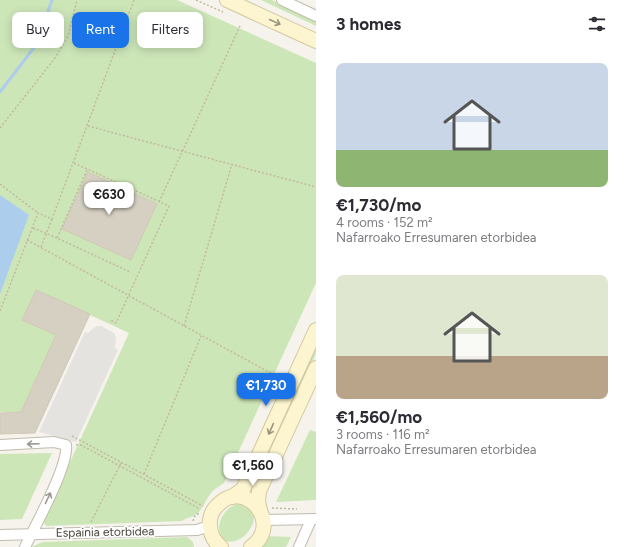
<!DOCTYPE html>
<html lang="en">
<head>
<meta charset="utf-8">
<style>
  :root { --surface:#fff; --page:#f2f2f3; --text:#2b2b33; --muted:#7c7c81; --accent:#1a73e8 }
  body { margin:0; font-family:Figtree,sans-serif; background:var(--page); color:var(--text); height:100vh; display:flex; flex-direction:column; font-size:15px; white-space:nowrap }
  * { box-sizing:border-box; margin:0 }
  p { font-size:13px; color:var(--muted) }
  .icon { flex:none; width:22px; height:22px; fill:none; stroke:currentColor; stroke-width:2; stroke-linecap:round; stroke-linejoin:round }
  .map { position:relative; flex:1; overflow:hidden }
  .panel { display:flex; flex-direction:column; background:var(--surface); width:312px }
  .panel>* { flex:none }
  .top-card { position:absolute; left:12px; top:12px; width:244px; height:36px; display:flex; gap:8px }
  .price { position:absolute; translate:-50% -34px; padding:0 9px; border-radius:8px; background:#fff; color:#222; font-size:13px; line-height:26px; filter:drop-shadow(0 1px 2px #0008) }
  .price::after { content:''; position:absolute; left:50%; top:24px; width:12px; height:9px; margin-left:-6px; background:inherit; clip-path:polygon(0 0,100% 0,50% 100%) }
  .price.current { background:var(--accent); color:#fff }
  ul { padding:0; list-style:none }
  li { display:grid; align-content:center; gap:8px; height:212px; padding:0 20px }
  li span { display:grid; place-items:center; height:124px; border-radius:8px; color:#555 }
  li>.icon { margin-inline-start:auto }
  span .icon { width:72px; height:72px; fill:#fffc; stroke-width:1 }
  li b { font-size:17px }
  h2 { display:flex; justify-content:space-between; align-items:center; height:48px; padding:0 20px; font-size:17px }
  .tag { padding:0 14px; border-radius:8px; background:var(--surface); box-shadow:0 2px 10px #0003; font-size:14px; line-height:36px }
  .tag.current { background:var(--accent); color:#fff }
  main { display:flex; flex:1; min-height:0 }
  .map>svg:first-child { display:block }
  .green { fill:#cde6b8 }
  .parking { fill:#e4e3e0 }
  .water { fill:#adcded }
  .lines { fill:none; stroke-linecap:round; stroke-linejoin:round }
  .stream { stroke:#adcded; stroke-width:3 }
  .building { fill:#d6d0c2; stroke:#d1c8b5 }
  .street-casing { stroke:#c0bcaf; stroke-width:12 }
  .secondary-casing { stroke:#d2c89e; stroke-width:16 }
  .path { stroke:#c1b8a1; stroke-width:1.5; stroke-dasharray:2 2; stroke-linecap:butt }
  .street { stroke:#fff; stroke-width:10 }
  .secondary { stroke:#fcf5cf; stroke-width:14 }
  .oneway { stroke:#9a947d }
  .oneway2 { stroke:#9b9893 }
  .labels { text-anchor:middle; stroke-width:3.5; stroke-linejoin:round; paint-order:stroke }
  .street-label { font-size:12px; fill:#49443a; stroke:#fff }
</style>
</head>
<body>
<main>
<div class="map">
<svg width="316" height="547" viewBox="0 0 316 547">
  <rect width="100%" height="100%" fill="#f5f3ec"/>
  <!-- green -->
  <g class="green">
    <path d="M0 0H177L316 63V283L224 483C206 494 210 497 199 512 195 517 187 517 182 521L46 526 43 521 129 333 36 290 23 320 56 335 21 412H0Z"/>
    <polygon points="261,0 272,0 316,20 316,26"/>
    <polygon points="316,343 316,354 262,473 258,471"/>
    <polygon points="310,430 316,432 316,500 276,502"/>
    <polygon points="52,453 22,519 0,520 0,454"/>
    <path d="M237 504C270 505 248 547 226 541 211 530 223 508 237 504Z"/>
    <polygon points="265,536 291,537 286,547 259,547"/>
    <polygon points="187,537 193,542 194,547 31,547 43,542"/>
  </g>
  <!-- parking -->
  <polygon class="parking" points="96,326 101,326 114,333 116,338 115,348 118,350 76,442 39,432 85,332 88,333"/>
  <!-- water -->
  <polygon class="water" points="0,195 29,215 0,294"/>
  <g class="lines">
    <!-- stream -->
    <polyline class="stream" points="0,92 36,45 52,0"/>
  </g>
  <!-- building -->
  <g class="building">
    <polygon points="88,172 157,204 131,260 62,229"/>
    <polygon points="36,290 90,314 35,433 0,434 0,413 21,412 56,335 22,320"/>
  </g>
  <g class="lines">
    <defs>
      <g id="street">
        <polyline points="282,0 316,16"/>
        <path d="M0 445 54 442 66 445C69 465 35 526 25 547"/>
        <polyline points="264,520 316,519"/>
        <polyline points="0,535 197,530 209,526"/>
        <polyline points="299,547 310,522"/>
      </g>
      <g id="secondary">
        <polyline points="227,0 316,41"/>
        <polyline points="232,497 243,489 246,483 316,330"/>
        <polyline points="260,510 258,502 259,491 316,368"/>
        <path d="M221 547C212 540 209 531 210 520 211 513 214 508 219 504 245 478 284 524 251 547"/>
      </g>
    </defs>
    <!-- street casing -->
    <use href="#street" class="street-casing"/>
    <!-- secondary casing -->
    <use href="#secondary" class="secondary-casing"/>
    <!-- path -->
    <g class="path">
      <polyline points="196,0 223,12"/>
      <polyline points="88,126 316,187"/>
      <polyline points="0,128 55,58 68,36 77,0"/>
      <polyline points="74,163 169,206 116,323 110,320"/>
      <polyline points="87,170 57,238 130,272"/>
      <polyline points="0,184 38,213"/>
      <polyline points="159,202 240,26"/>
      <polyline points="33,228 57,238"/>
      <polyline points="27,240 276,376"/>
      <polyline points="41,247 52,219"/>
      <polyline points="0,311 38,213 52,219 134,0"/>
      <polyline points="184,326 232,164"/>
      <polyline points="72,436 203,506"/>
      <polyline points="76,445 81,445 200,509"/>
      <polyline points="144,474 201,336"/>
      <polyline points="272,508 297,509"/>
      <polyline points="193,521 194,517 199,513"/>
      <polyline points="91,522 121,463"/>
    </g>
    <!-- street -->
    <use href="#street" class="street"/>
    <!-- secondary -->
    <use href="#secondary" class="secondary"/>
  </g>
  <!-- one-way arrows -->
  <defs><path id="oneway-shaft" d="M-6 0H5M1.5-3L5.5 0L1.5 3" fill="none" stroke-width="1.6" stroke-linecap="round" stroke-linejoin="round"/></defs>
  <g class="oneway">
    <use href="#oneway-shaft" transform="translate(275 22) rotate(25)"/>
    <use href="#oneway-shaft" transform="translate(271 429) rotate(114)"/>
  </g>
  <g class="oneway2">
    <use href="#oneway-shaft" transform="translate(33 444) rotate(178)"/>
    <use href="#oneway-shaft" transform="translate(48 498) rotate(-65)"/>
  </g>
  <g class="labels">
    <!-- street labels -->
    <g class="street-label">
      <text transform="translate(105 532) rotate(-1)" y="4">Espainia etorbidea</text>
    </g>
  </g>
</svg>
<b class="price" style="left:109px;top:216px">€630</b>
<b class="price current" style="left:266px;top:407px">€1,730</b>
<b class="price" style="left:253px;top:487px">€1,560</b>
<div class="top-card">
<a class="tag">Buy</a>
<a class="tag current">Rent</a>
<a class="tag">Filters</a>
</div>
</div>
<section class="panel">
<h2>3 homes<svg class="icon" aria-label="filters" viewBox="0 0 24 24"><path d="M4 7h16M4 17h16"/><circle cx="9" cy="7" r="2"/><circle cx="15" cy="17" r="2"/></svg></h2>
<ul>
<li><span style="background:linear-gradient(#c9d6e8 70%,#8fb573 0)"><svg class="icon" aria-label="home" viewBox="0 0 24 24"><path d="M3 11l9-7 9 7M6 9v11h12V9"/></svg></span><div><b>€1,730/mo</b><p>4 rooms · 152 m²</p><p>Nafarroako Erresumaren etorbidea</p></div></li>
<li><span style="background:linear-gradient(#dfe7d0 65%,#b9a48a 0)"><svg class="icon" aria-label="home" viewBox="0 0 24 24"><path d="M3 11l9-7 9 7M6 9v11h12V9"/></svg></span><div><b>€1,560/mo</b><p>3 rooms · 116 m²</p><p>Nafarroako Erresumaren etorbidea</p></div></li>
</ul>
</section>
</main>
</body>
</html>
